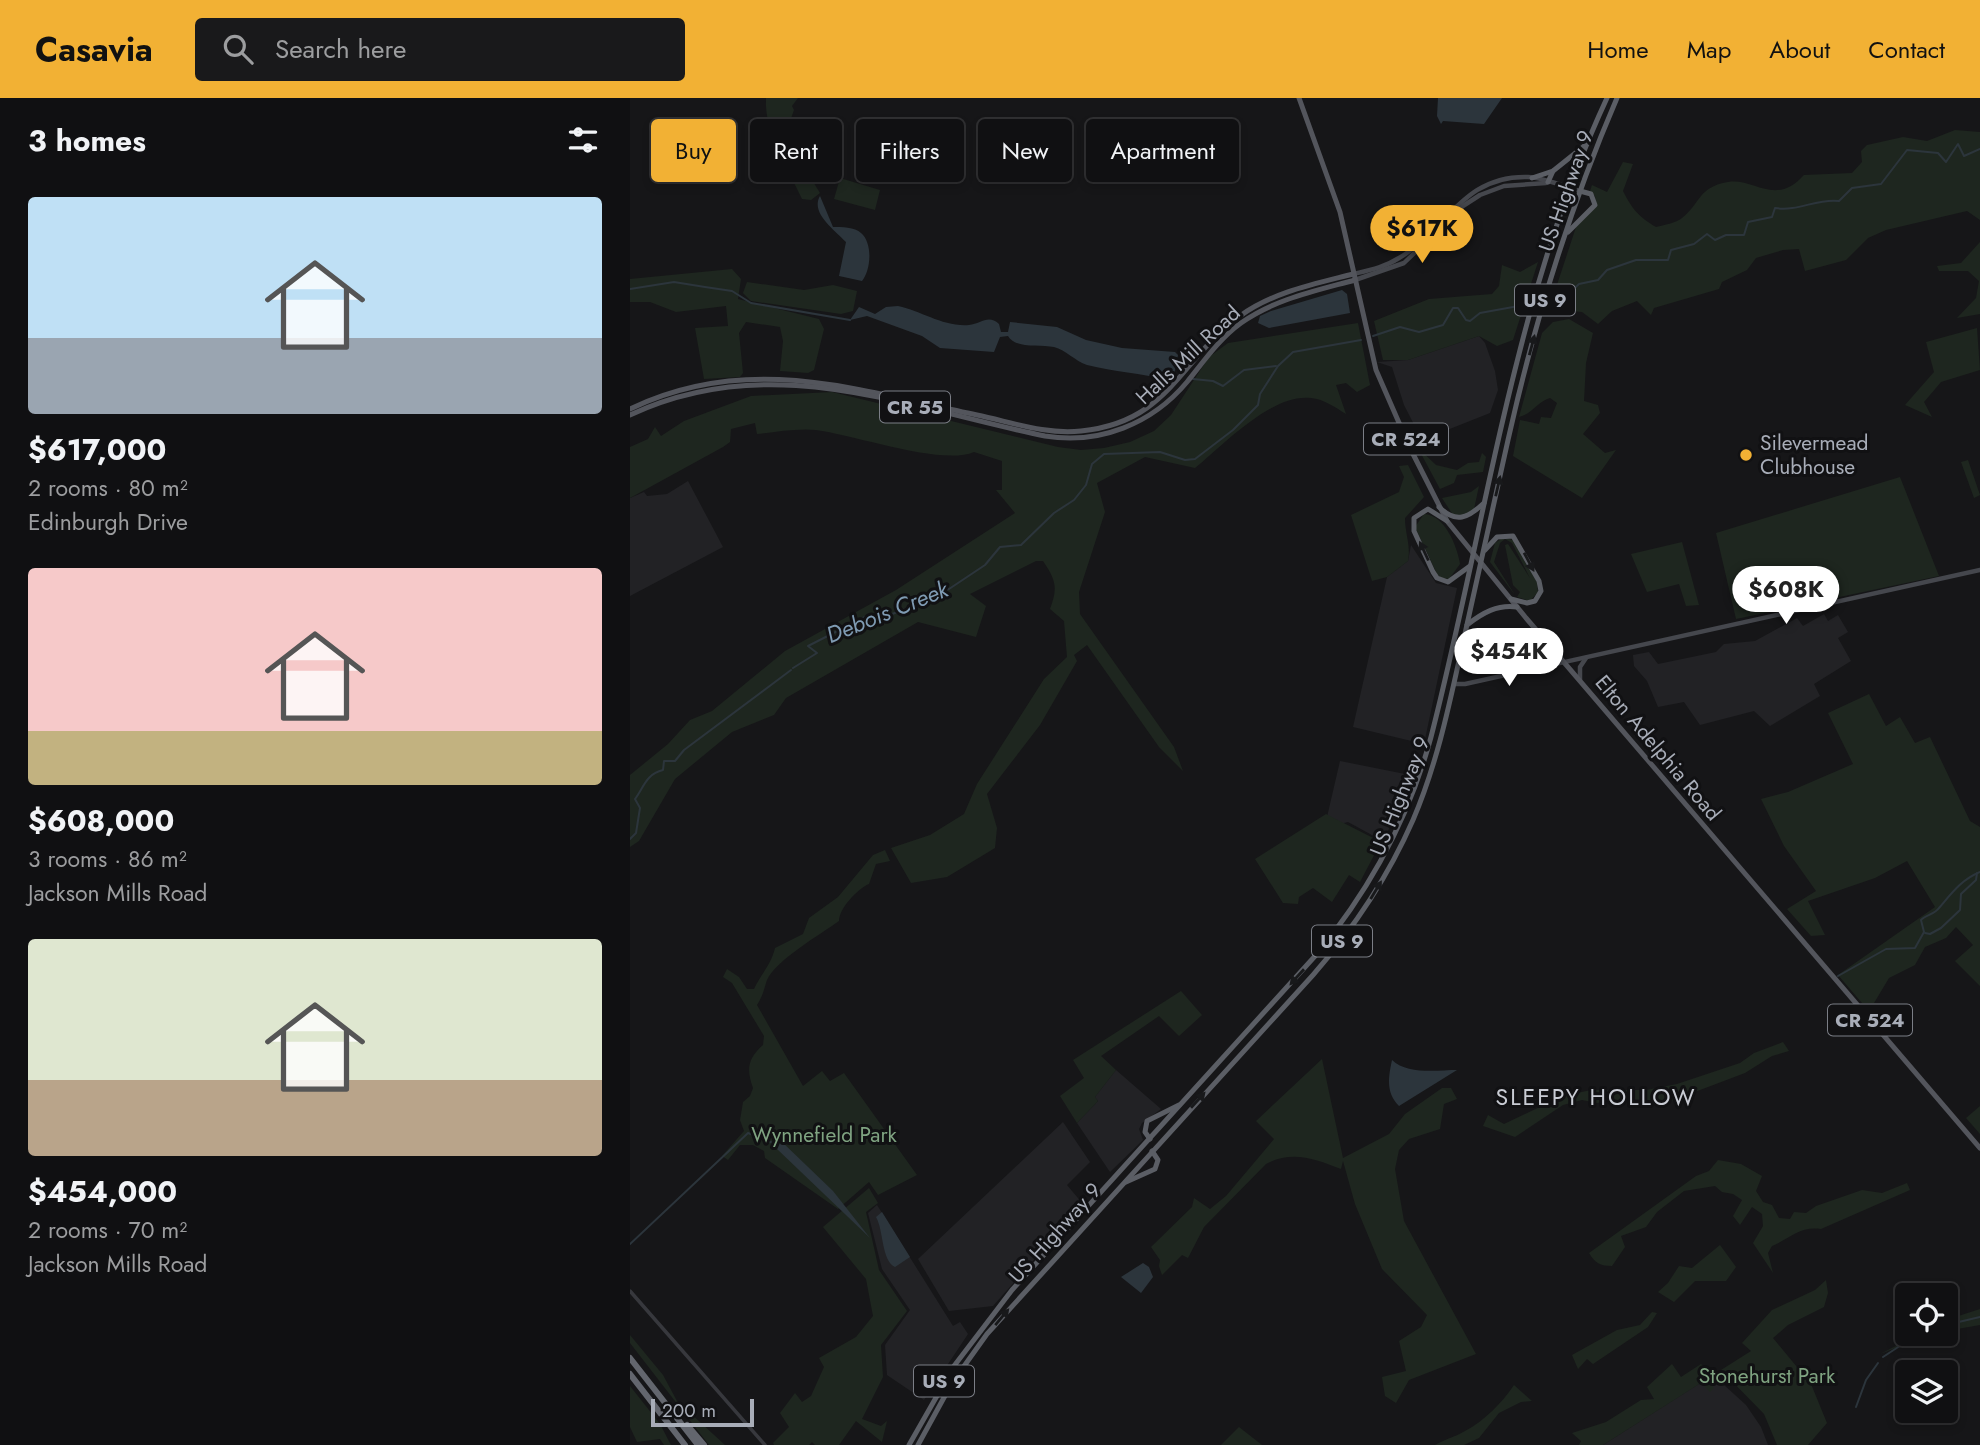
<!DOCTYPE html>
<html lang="en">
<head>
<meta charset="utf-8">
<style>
  :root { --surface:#101012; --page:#19191b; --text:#f1f3f6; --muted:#9c9d9f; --line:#303032; --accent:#f2b134 }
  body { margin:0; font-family:Jost,sans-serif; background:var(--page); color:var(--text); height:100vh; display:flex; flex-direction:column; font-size:26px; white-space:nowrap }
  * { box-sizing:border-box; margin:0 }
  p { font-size:23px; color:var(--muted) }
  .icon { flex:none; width:38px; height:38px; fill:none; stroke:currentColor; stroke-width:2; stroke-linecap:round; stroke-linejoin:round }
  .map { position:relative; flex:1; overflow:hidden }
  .side { display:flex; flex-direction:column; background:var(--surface); width:630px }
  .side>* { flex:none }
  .top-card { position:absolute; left:21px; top:21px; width:665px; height:63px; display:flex; gap:14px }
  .controls { position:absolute; left:1265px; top:1185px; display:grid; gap:14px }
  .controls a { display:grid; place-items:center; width:63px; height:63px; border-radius:7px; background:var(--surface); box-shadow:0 4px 10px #0003,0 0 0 2px var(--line); font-size:35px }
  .scale { position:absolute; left:21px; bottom:18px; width:103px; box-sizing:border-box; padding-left:7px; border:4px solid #a8adb8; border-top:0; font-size:19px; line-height:24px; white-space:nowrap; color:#a8adb8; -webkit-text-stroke:5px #111113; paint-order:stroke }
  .price { position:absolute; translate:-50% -60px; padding:0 16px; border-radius:24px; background:#fff; color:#222; font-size:23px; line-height:46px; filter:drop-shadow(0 2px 4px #0008) }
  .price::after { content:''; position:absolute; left:50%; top:42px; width:21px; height:16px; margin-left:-10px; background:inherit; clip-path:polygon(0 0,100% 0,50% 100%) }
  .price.current { background:var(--accent); color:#111 }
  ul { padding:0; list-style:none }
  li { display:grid; align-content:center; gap:14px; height:371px; padding:0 28px }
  li span { display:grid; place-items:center; height:217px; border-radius:7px; color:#555 }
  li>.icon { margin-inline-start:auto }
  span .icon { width:126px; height:126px; fill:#fffc; stroke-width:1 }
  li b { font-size:30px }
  h2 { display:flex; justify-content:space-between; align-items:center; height:84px; padding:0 28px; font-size:30px }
  .tag { padding:0 24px; border-radius:7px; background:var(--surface); box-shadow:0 4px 10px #0003,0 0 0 2px var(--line); font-size:24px; line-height:63px }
  .tag.current { background:var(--accent); color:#111 }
  header { display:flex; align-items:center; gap:42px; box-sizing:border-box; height:98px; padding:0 35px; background:var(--accent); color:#111 }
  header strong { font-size:33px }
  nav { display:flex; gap:38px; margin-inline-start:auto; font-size:24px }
  .search { width:490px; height:63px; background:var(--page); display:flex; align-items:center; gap:18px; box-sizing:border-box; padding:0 24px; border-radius:7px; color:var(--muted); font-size:26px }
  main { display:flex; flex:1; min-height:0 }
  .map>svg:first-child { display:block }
  .built { fill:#222225 }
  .green { fill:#1e261f }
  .water { fill:#2c353c }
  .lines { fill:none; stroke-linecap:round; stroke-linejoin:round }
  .stream { stroke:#2c353c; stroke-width:2 }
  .tertiary { stroke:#37383d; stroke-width:3.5 }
  .secondary { stroke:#45474d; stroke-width:4.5 }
  .primary { stroke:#53555c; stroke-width:5 }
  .trunk { stroke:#5b5e65; stroke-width:5 }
  .motorway { stroke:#63666e; stroke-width:6 }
  .oneway { fill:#18191b }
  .poi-dot { fill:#f2b134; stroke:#111113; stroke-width:2.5 }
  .labels { text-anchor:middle; stroke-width:6; stroke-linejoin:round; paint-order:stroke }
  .shield { fill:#111113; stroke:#7b7e86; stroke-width:2 }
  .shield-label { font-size:19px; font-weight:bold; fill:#a8adb8 }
  .street-label { font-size:21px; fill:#a8adb8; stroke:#111113 }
  .poi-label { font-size:21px; fill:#a8adb8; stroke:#111113; text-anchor:start }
  .park-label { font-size:21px; fill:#7fa381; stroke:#111113 }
  .water-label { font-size:23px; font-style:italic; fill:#7f9bb3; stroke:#111113 }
  .neighbourhood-label { font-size:23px; letter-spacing:2px; fill:#c9ccd4; stroke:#111113 }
</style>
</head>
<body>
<header>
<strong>Casavia</strong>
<div class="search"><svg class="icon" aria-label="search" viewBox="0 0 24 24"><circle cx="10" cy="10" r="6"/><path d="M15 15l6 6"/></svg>Search here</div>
<nav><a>Home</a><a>Map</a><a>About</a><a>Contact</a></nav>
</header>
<main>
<section class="side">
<h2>3 homes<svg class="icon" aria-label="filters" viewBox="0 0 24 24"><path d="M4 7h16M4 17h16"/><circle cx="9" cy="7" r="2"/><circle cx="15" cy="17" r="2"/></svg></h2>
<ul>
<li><span style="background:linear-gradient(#bfe0f5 65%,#9aa5b1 0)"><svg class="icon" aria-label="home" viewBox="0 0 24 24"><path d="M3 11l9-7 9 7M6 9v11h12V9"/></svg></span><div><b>$617,000</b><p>2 rooms · 80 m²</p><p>Edinburgh Drive</p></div></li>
<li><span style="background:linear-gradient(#f6c9c9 75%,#c2b280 0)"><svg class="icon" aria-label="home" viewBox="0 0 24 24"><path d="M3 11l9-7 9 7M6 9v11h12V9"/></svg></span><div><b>$608,000</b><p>3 rooms · 86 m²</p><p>Jackson Mills Road</p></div></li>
<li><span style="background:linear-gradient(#dfe7d0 65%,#b9a48a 0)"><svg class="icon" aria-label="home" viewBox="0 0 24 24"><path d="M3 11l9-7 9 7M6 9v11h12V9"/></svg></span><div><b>$454,000</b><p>2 rooms · 70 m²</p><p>Jackson Mills Road</p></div></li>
</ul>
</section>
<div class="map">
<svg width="1350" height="1347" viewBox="0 0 1350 1347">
  <rect width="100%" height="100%" fill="#161618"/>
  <!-- built -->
  <g class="built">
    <polygon points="849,238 855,245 865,273 868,292 860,315 792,342 774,307 762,269 747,264 778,262"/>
    <polygon points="58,383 93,449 0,498 0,400 14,394 17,398 37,396"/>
    <polygon points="781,447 806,485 827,490 794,646 723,629 757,479 778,463"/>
    <polygon points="1194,516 1198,523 1208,517 1218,534 1208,540 1221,563 1184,586 1190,598 1140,628 1124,613 1070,627 1054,604 1028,609 1017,583 1004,568 1003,557 1019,554 1028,566 1086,554 1094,546 1125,543 1167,520 1173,528"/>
    <polygon points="710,663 785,678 753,743 718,724 710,726 697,719"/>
    <polygon points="486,972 531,1011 512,1025 509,1031 513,1042 480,1074 447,1025 468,1003 465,999"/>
    <polygon points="433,1024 460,1064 437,1087 453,1106 363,1208 319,1213 288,1161"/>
    <polygon points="247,1107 323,1228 330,1224 338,1236 294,1302 257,1277 255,1247 280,1212 252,1171 238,1115"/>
    <polygon points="1083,1277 1116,1307 1131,1329 1138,1347 973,1347"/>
  </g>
  <!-- green -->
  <g class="green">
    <path d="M136 0H168L162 8 164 12 158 29 170 45 177 74 190 95 181 102 172 101C158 70 134 35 136 0Z"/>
    <path d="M1325 32 1350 34V122L1337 113 1256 132 1238 140 1216 162 1175 173 1169 151 1153 152 1126 160 1117 172 1092 184 1089 191 1024 210 1021 217 1007 203 982 213 968 226 952 214 919 211 946 129 966 108 965 98 960 93 962 87 977 94 993 64 1003 66 993 93C1002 111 1009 119 1026 129 1034 127 1046 125 1052 120 1071 105 1068 89 1098 84 1125 80 1145 109 1174 77L1222 75 1232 64 1231 53 1237 47 1273 39 1297 43Z"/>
    <polygon points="210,80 250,92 245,112 204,101"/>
    <polygon points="1350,144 1350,216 1327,220 1346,200 1349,183 1338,173 1309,173 1307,168 1331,165"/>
    <polygon points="908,164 883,242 867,248 849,238 778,262 753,262 744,223 799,201 862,196 869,188 872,167 890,174"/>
    <polygon points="102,171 111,181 108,201 189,221 194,231 184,272 178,275 150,273 153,243 150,229 116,224 109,235 113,275 110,279 74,281 65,230 98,228 96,208 46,214 20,204 0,204 0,181"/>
    <polygon points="117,184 174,192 203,187 227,193 223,213 211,216 121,203 113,195"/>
    <path d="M939 221 963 235 956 265 954 303 968 307 970 315 953 336 975 355 986 352 952 400 883 358 890 322 909 326 911 319 921 320 927 305 920 300C907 304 902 316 889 319L912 235 923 224Z"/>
    <path d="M728 225 740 287 727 294 716 285 706 287 716 316C706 310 694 301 681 300 642 295 593 347 565 370L515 359 467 385 475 414 449 494 450 516 544 649 553 673 529 649 457 547 444 557 447 563 410 627 357 696 367 730 365 750 317 779 281 785 261 750 300 737 334 716 347 686 414 581 437 559 434 523 420 511C428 490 426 482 413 463H406L340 496 356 508 346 539 288 524 156 600 144 617 102 634 45 681 9 743 0 749V677L38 646 60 622 82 613 155 553 266 492 385 415 366 392H372V363L344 354C312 368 225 337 186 332 168 330 146 334 127 336L125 325 101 331 100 344 93 349 0 400V349L18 341 25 329 31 338 54 323 121 298 202 294 428 349 451 352 474 350 500 344 524 333 541 317 579 259 598 245Z"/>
    <polygon points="1347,230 1350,272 1311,284 1294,304 1302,319 1275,307 1304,274 1296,244"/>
    <polygon points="788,350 806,367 827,372 838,365 849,364 852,355 856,359 853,374 827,377 824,385 810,391"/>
    <polygon points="1338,362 1350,397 1344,400 1331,364"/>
    <path d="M778 367 794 399 775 420C775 436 781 447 778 463L757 479 742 483 721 417 769 394 774 379 769 368Z"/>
    <polygon points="1270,379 1309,478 1106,521 1086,435"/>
    <polygon points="849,388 844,411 837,417 823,417 812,400 841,394"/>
    <path d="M794 416C815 417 827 448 830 466L819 481 811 480 807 476 785 429Z"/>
    <polygon points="874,439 885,443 907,484 908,494 900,503 887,499 890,494 883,487 875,447 878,446 900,480 882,445 875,441 870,445 864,464 885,497 860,464 865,445"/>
    <polygon points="1052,444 1069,507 1056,508 1049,486 1017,494 1001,456"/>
    <polygon points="1239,596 1256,628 1270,619 1285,645 1300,639 1340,723 1350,729 1350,888 1325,863 1343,847 1326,829 1316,840 1295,849 1285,867 1259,880 1244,905 1232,905 1208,877 1305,809 1277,763 1245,780 1178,803 1195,837 1181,838 1157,811 1186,793 1154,748 1131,701 1158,694 1223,666 1198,615"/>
    <polygon points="696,716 751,744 730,784 719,777 702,804 683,790 669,799 668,806 653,805 625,761"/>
    <path d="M255 752 260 763 246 766 239 786C227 791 209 811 209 823 191 836 146 862 137 882 134 891 133 898 127 907L173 988 192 973 200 983 214 975 287 1077 248 1097 239 1084 208 1111 135 1060 134 1053 123 1047H110L98 1062 92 1058 114 1033 110 1022 113 1004 120 998 123 990C116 971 118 960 133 947L134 938 102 885 93 879 97 871 109 879 117 891H124C131 876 141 867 145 850L173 836 179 820 208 799 243 757Z"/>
    <polygon points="551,893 572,917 549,938 529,918 471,958 486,972 465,999 468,1003 447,1025 430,998 454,980 443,962"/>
    <polygon points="1153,944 1159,953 1142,958 1115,975 1041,1003 994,1001 967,1005 952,1002 933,1007 885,1039 853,1028 858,1017 874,1026 933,998 961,992 1016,992 1047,986 1110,965 1124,955"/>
    <path d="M692 961 713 1060 759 1036 775 1016 812 990H821L827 1001 814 1006 810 1031 779 1041 769 1052 765 1071 774 1123 846 1256 779 1282 766 1305 755 1298 752 1279 776 1273 769 1243 791 1229 797 1217 752 1171 725 1106 713 1063 711 1071C685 1061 662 1052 636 1066L574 1129 558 1160 552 1157 532 1177 529 1168 530 1162 521 1149 562 1109 564 1100 580 1111 596 1098 644 1041 626 1023Z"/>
    <polygon points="1350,1008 1350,1036 1336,1020"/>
    <path d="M1088 1062 1111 1066 1132 1078 1126 1093 1133 1104 1142 1107 1149 1120 1160 1121 1164 1114 1176 1115 1186 1108 1232 1092 1252 1095 1277 1085 1280 1092 1191 1131C1170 1128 1161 1140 1142 1148L1138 1155 1143 1175 1123 1145 1133 1128 1132 1116 1122 1109 1110 1127 1103 1118 1112 1102 1103 1096 1092 1094 1085 1088 1054 1093 1027 1114 1016 1129 991 1138 995 1149 982 1168C970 1168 965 1165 959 1155L1066 1078 1079 1073Z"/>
    <polygon points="239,1090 248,1105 236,1114 249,1172 277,1213 251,1247 253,1279 232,1321 251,1328 257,1323 252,1344 226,1323 209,1347 185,1347 182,1344 179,1347 144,1347 143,1345 159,1329 150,1315 165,1295 172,1304 181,1298 194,1269 189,1260 226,1239 243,1218 236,1181 193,1129"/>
    <polygon points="1090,1147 1106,1169 1096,1183 1065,1183 1044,1204 1028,1194 1038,1185 1049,1168 1062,1170"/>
    <polygon points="1196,1182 1198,1195 1194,1209 1158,1227 1143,1240 1181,1286 1197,1325 1178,1347 1147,1347 1134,1316 1091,1272 1121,1253 1112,1245 1142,1212 1185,1192"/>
    <polygon points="1350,1211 1350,1227 1316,1233 1316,1222"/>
    <polygon points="1022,1214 1027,1215 1018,1229 963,1266 957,1261 948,1271 942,1257 987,1232 1010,1227"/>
    <polygon points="1278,1235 1302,1236 1250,1256 1266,1248 1269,1237"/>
    <polygon points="0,1237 33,1277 47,1303 95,1347 79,1347 0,1245"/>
    <polygon points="1042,1266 1051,1279 1071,1266 1083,1277 1076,1282 1084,1290 1080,1294 1072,1286 1074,1283 973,1347 949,1347 951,1343 942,1335 976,1324 1011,1302 1024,1301 1017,1289"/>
    <path d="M884 1287 902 1303 891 1304 869 1315 849 1340 834 1347H805C815 1341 825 1339 835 1333 854 1323 872 1305 884 1287Z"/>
    <polygon points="0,1288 30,1326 41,1347 34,1347 30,1341 7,1344 0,1329"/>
    <polygon points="609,1329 632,1347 591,1347"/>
  </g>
  <!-- water -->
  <g class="water">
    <polygon points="808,0 872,0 854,26 813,23 811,26 807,18"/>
    <path d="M190 98 203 129C211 129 225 129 231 135 243 145 241 172 232 183L209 178 216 144C205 132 180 115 190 98Z"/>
    <polygon points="712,192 717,196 720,215 639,230 628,225 630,218 641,213"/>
    <path d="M268 208C292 213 313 229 339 227 351 226 358 216 369 226L371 234H378L380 224 427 229 456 242 492 250 545 254 548 257 544 278 538 282C511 275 484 274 457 267 445 263 436 252 424 249 410 246 385 251 378 238L370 239 364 254 310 250 292 238 237 218 220 222 229 209 245 216 256 209Z"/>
    <path d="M762 962C777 977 808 972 827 972L769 1008C755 994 759 977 762 962Z"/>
    <polygon points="151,1043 203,1093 240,1140 146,1050"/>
    <path d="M252 1114 280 1159 265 1169C251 1162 254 1133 246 1119Z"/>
    <polygon points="513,1165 519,1169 523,1179 511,1195 491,1179"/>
  </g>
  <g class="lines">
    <!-- stream -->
    <g class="stream">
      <polyline points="0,191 44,184 75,189 102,193 121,205 220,222"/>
      <path d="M926 202 936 198 949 186 968 182 977 172 1006 162H1038L1041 152 1064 146 1077 136 1085 142 1096 137H1114L1118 124 1142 119 1145 110C1168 114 1187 100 1209 103L1222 90 1251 86 1277 52 1308 55 1316 64 1328 46 1334 58 1350 51"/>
      <polyline points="743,238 770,229 789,234 813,227 823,210 828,210 836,222 840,223 850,215 894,207"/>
      <polyline points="563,281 583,283 593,288 614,272 646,268"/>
      <polyline points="163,570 187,555 178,548 235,519 239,525 275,511 298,496 319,491 355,467 370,449 391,447 424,415 444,402 456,387 462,366 474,356 530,354 555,362 565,361 603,332 628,307 630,296 648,268 663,254 731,242"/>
      <path d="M0 741 6 735 10 710 5 701C14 689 16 676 33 672L34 663H45L54 652 161 572"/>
      <polyline points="1295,835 1300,836 1311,830 1330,812 1331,796 1346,782 1347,775"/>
      <path d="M1208 878 1256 851 1285 850 1294 834 1291 822C1296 817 1305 816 1309 810 1322 795 1331 782 1350 774"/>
      <polyline points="0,1146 118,1035 148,1047"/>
      <polyline points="1316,1227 1350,1219"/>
      <polyline points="1253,1259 1288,1236"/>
      <polyline points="1226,1309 1236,1282 1248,1265"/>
    </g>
    <!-- tertiary -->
    <polyline class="tertiary" points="0,1193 135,1347"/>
    <!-- secondary -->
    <g class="secondary">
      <path d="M723 176C740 172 755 169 769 160 817 132 832 77 898 79 915 80 933 88 950 93"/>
      <polyline points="725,182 774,165 833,108 850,97 874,88 916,85"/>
      <polyline points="915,569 923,552"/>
      <polyline points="950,582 950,569 956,560"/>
      <polyline points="824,586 835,586 1350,472"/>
    </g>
    <!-- primary -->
    <g class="primary">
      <polyline points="669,0 710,114 746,272 780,350 817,423 896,520 1350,1050"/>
      <path d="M0 311C118 254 227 292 347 317 381 324 416 337 451 333 540 324 549 262 610 218 643 194 684 186 723 176"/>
      <path d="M0 317C141 251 273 309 415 338 469 347 522 326 557 284 574 263 589 241 611 225 645 201 685 193 725 182"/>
    </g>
    <!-- trunk -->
    <g class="trunk">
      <polyline points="902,80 923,73 958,45"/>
      <polyline points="918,84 923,73"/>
      <polyline points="938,134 965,107 961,96 950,93"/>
      <path d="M809 409C826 426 838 420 854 405"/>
      <polyline points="817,423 798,411 784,420 784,433 803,474 807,480 818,484 840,468"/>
      <polyline points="855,452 867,439 883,438 909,483 911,493 905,503 897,505 881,501"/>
      <path d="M837 527C852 515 868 506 887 509"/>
      <polyline points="520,1041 515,1034 517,1023 549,1007"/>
      <polyline points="496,1084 525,1071 528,1062 522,1053"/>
      <path d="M279 1347 324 1268 382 1192 686 857C739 793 779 720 801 639 856 426 883 202 977 0"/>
      <path d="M288 1347 322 1285 357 1236 683 877C724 830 758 779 783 722 807 666 819 608 832 549 847 480 862 411 878 342 904 226 940 109 987 0"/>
    </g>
    <!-- motorway -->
    <g class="motorway">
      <polyline points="0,1260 68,1347"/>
      <polyline points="0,1276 55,1347"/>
      <polyline points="57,1327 74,1347"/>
    </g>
  </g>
  <!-- one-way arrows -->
  <defs><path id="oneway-solid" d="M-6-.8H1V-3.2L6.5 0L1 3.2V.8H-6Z" transform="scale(1.75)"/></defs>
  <g class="oneway">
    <use href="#oneway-solid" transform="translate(902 247) rotate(-75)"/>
    <use href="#oneway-solid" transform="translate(868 388) rotate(-77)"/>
    <use href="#oneway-solid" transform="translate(794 453) rotate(-115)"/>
    <use href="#oneway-solid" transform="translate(899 464) rotate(62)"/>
    <use href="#oneway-solid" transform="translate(746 792) rotate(-59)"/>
    <use href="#oneway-solid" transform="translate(667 879) rotate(132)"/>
    <use href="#oneway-solid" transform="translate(568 1002) rotate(-48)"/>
    <use href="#oneway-solid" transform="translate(372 1219) rotate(-50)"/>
  </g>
  <!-- markers -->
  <circle class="poi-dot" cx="1116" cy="357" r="7"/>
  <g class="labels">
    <!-- shield labels -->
    <g class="shield">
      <rect x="885" y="186.5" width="60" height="31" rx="5"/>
      <rect x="250" y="293.5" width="70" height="31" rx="5"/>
      <rect x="734" y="325.5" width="84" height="31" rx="5"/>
      <rect x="682" y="827.5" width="60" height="31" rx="5"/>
      <rect x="1198" y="906.5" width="84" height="31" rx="5"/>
      <rect x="284" y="1267.5" width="60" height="31" rx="5"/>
    </g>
    <g class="shield-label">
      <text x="915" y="209">US 9</text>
      <text x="285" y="316">CR 55</text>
      <text x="776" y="348">CR 524</text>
      <text x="712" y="850">US 9</text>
      <text x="1240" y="929">CR 524</text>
      <text x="314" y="1290">US 9</text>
    </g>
    <!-- street labels -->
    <g class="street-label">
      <text transform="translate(936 93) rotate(-71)" y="7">US Highway 9</text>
      <text transform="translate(558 257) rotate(-43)" y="7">Halls Mill Road</text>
      <text transform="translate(1028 650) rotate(50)" y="7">Elton Adelphia Road</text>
      <text transform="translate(770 698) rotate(-68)" y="7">US Highway 9</text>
      <text transform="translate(425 1135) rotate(-48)" y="7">US Highway 9</text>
    </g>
    <!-- poi labels -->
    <g class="poi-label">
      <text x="1130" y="352">Silevermead<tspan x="1130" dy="24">Clubhouse</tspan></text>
    </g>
    <!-- park labels -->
    <g class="park-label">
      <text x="194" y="1044">Wynnefield Park</text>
      <text x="1137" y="1285">Stonehurst Park</text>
    </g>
    <!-- water labels -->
    <g class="water-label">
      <text transform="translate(257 514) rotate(-22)" y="8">Debois Creek</text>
    </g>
    <!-- neighbourhood labels -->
    <g class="neighbourhood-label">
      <text x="966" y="1007">SLEEPY HOLLOW</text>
    </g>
  </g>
</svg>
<div class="controls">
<a><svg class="icon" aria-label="locate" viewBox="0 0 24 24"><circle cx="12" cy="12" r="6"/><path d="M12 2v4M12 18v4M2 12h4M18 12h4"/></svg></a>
<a><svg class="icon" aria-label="layers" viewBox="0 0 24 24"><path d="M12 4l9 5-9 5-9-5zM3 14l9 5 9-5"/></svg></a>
</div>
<div class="scale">200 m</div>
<b class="price current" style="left:792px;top:167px">$617K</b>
<b class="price" style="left:1156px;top:528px">$608K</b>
<b class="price" style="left:879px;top:590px">$454K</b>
<div class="top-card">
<a class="tag current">Buy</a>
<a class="tag">Rent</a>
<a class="tag">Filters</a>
<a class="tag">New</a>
<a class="tag">Apartment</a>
</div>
</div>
</main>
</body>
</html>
